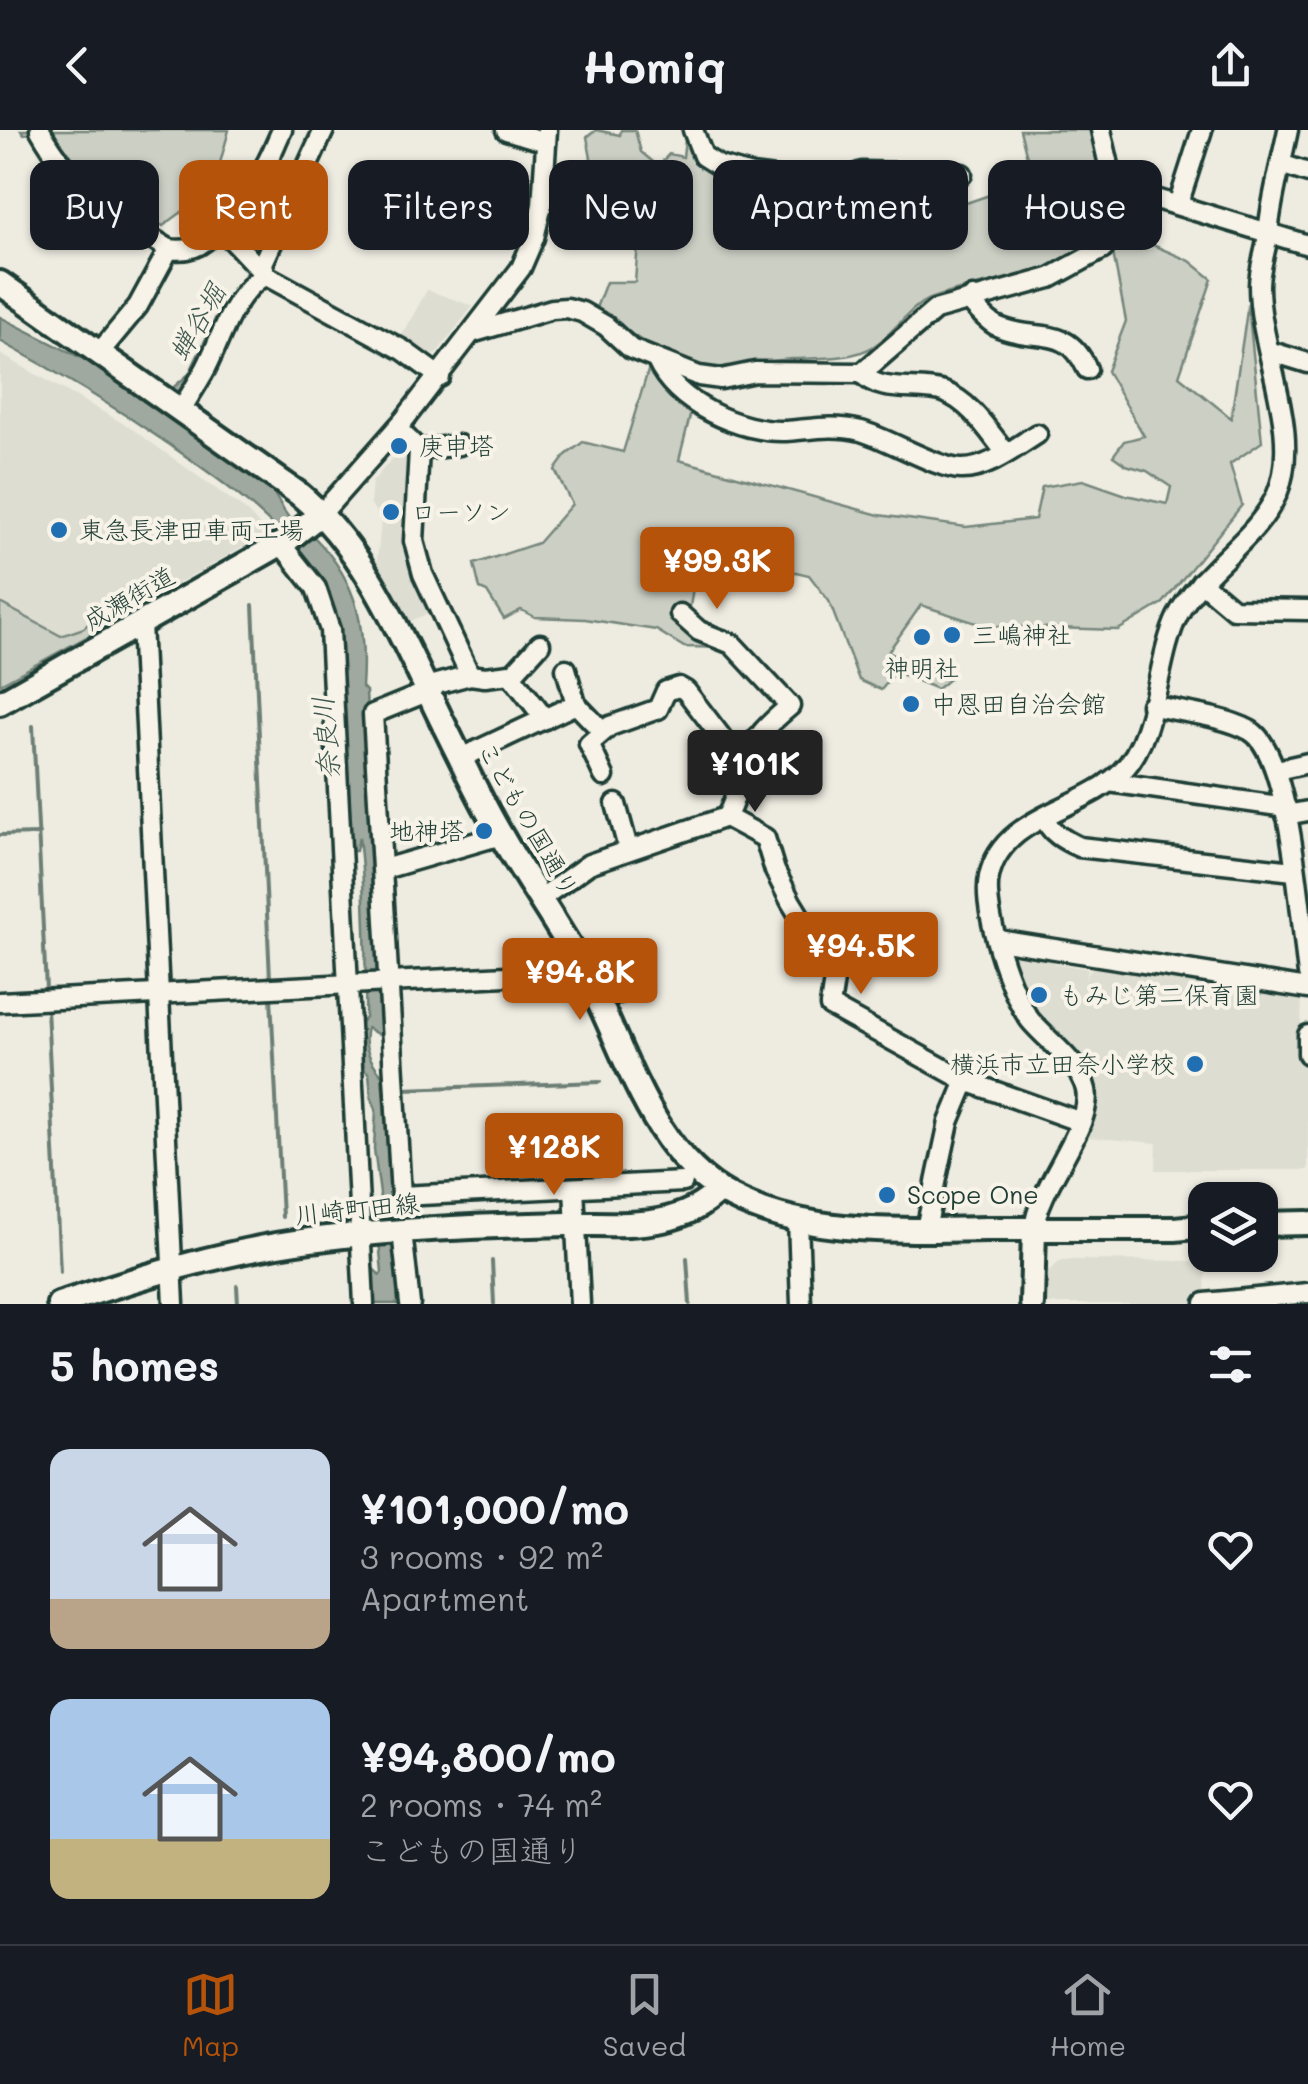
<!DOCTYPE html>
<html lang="en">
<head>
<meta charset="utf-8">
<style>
  :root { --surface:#171b24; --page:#20242c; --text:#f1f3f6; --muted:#9ea1a6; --line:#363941; --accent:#b45309 }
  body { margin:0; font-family:Mali,"Klee One",sans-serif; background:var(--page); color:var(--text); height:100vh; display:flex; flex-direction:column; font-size:38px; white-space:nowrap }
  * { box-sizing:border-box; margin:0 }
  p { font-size:32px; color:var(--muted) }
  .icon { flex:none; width:55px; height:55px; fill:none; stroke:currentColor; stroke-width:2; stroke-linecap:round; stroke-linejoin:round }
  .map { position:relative; height:1174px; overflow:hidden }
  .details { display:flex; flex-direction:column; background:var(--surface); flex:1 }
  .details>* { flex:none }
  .guide { position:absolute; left:30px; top:30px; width:1250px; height:90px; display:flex; gap:20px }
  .controls { position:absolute; left:1188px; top:1052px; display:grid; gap:20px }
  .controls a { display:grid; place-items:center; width:90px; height:90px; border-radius:20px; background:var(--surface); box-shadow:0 2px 8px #0004; font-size:50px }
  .price { position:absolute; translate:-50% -85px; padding:0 22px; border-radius:10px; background:var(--accent); color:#fff; font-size:32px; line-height:65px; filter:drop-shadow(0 2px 5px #0008) }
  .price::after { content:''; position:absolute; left:50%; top:60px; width:30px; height:22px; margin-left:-15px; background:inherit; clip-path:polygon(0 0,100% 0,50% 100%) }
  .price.on { background:#222; color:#fff }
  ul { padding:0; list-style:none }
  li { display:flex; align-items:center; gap:30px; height:250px; padding:0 50px }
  li span { display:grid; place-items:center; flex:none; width:280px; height:200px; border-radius:20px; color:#555 }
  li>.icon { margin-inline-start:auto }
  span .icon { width:120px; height:120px; fill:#fffc; stroke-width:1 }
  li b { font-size:42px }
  h2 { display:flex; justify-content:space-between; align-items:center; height:120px; padding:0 50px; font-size:42px }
  .pill { padding:0 35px; border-radius:20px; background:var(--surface); box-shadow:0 2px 8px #0004; font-size:35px; line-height:90px }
  .pill.on { background:var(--accent); color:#fff }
  header { display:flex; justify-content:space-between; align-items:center; height:130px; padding:0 50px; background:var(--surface); font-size:45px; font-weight:700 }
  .tab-bar { display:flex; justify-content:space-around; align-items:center; height:140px; border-top:2px solid var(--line); background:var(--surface); font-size:28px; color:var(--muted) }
  .tab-bar a { display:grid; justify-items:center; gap:5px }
  .tab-bar .on { color:var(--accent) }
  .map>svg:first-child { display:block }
  .built { fill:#ddddd2 }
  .green { fill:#cccfc4; stroke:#76867c; stroke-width:2.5 }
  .water { fill:#9fa99f; stroke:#6c7e74; stroke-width:2.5 }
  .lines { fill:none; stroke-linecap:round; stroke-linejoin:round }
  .stream { stroke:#6c7e74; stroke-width:4 }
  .minor-casing { stroke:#1f3d34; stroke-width:25 }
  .major-casing { stroke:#1f3d34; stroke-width:30 }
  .minor { stroke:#f7f3e8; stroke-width:18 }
  .major { stroke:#f7f3e8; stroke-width:22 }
  .poi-dot { fill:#1f6fb2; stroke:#f7f3e8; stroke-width:4 }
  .labels { text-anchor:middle; stroke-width:8; stroke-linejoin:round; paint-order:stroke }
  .poi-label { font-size:25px; fill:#1f3d34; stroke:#f7f3e8; text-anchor:start }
  .street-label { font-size:25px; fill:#1f3d34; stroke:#f7f3e8 }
  .water-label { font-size:28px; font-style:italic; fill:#3f584f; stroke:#f7f3e8 }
</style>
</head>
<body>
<header><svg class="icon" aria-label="back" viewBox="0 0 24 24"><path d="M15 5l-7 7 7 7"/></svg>Homiq<svg class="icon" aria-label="share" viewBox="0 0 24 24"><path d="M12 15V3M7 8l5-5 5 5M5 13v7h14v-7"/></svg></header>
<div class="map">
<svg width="1308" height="1174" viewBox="0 0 1308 1174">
  <rect width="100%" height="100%" fill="#eeece1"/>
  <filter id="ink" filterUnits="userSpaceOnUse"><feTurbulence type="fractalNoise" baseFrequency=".01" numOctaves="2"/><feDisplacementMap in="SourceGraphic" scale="20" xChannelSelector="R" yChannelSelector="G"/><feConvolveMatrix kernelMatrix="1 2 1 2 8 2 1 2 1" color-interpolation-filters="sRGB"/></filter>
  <g filter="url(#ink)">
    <!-- built -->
    <g class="built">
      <polygon points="427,160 473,176 436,224 422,227 399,211"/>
      <polygon points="0,224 128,296 244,379 267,403 0,554"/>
      <polygon points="404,315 412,322 413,376 436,480 401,495 378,453 377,432 381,390 370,373 372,352"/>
      <polygon points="1018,821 1054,825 1053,833 1089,839 1084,850 1095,834 1295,865 1302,869 1300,922 1308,953 1308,1040 1156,1040 1157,1013 1087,1007 1095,990 1099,964 1094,945 1044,891 1027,866 1014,828"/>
      <polygon points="1062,1130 1206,1131 1205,1174 1044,1174 1046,1143"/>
    </g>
    <!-- green -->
    <g class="green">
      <polygon points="21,0 229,0 213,59 163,96 97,59 52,1 24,4"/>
      <path d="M596 0 620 5 621 0H635L641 22 658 36 669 24 683 27 685 10 690 8 700 32 779 54 775 86 847 110 879 103 1033 50 1020 0H1096C1102 18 1118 45 1118 65 1115 146 989 146 932 168 909 176 895 203 874 216 853 230 816 228 792 229 767 230 741 240 716 239 675 239 628 202 596 178L606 152H635L639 100 624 95 631 57 612 40 596 64 586 57 584 52 593 39 587 7Z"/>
      <polygon points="1125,103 1190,131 1212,149 1179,246 1231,288 1248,174 1262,312 1230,334 1242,375 1163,473 1118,500 985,496 921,475 888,522 943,542 949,549 937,559 896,542 881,560 859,550 829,471 809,445 697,419 674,433 695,445 690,477 677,483 732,518 684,517 656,500 585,489 535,487 521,480 504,489 487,462 480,459 474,434 538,413 572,374 555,340 566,325 583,312 623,322 651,231 692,278 679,330 879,385 966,397 1035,389 1042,357 1083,350 1126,365 1167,374 1171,357 1147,341 1126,335 1113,326 1124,311 1144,306 1107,241 1126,191 1113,123"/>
      <polygon points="0,473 61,506 84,498 95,485 114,492 0,554"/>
    </g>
    <!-- water -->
    <path class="water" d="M311 0H316L252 139 191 251 159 277C194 302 248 332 275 365 279 371 282 379 287 385 295 394 308 400 316 409 359 453 366 499 362 557L366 561 382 903 379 905 367 898C362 916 370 931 382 945L398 1174H374L370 1136 380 1145 382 1142 377 1090 380 1064 374 1019 376 979 371 967 369 943 358 935 356 898 365 888C366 827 366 768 359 707L356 721H349L337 491C304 408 240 364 170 315 115 277 59 243 0 211V187L101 238 155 273 189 244 220 179 242 151Z"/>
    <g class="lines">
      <!-- stream -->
      <g class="stream">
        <polyline points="253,475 270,849"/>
        <polyline points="33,596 46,859"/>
        <polyline points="0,705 39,704"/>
        <polyline points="271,867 282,1087"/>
        <polyline points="47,878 60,1142"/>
        <polyline points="403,959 600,952"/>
        <polyline points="687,1128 690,1174"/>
        <polyline points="492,1131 494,1174"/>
        <polyline points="237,1156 238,1174"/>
      </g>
      <defs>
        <g id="minor">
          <path d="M40 0C76 63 110 82 169 119"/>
          <polyline points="506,0 546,12"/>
          <polyline points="693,0 703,26 719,36 751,45 828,55 862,42 962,44"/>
          <polyline points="1101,0 1110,40 1126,60 1308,115"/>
          <polyline points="1281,34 1308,43"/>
          <polyline points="1178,75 1202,0"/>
          <polyline points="221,98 265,145 403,220 440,247"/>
          <path d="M973 167 974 176C981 183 989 193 999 197 1036 213 1067 193 1087 239"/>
          <polyline points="475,202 552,179 567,178 582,182 606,196 631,219 699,246 721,249 755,242 862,243 935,180 1050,148 1103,119 1120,96 1126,60"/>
          <polyline points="1269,221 1308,233"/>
          <path d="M99 223 138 176 169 119C212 126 219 89 238 64 242 58 250 54 256 49 268 36 274 16 282 0"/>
          <path d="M657 231C676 273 740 303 786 301 812 299 834 294 861 301 889 309 936 338 961 339 987 340 1016 317 1037 304"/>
          <path d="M862 243C879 265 920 254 944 262 971 272 989 302 1006 323"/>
          <path d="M181 280C189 266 198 253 206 238 223 205 232 165 265 145L263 133 324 0"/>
          <polyline points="397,298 419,320 414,411 423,444 470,545 485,547 510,544 545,589"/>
          <polyline points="419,320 459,315"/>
          <polyline points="322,383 404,290 521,138 534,108 542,75 547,0"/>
          <polyline points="281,414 316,458 330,500 364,1174"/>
          <polyline points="1201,452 1233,479 1308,480"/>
          <polyline points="141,493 174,1174"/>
          <polyline points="566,539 576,574 602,601"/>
          <polyline points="470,545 433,555 427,562 373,584 401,1066 683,1052"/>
          <polyline points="511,546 540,514"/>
          <path d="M1151 575C1179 582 1223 586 1249 600 1291 621 1301 795 1308 844"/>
          <polyline points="461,628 576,574"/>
          <polyline points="1277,640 1308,633"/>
          <polyline points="604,646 589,614 610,596 658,579 666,561 679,557 686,561 742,634"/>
          <polyline points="1109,652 1286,677"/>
          <polyline points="616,674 628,718"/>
          <polyline points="1286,685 1308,681"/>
          <polyline points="726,687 765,708 775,741 791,772 835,844 830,876 966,951 1081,992"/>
          <path d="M1045 687C1048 702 1066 711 1079 717L1294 741"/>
          <polyline points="384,739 501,705"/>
          <path d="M540 769 589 734 726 687C740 663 735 654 743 633 753 608 771 592 790 576L732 514 699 501 680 484"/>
          <polyline points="998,810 1308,859"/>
          <polyline points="597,869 619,863 611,836"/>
          <polyline points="0,872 584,842"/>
          <polyline points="1308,905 1308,924"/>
          <polyline points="574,1058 580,1174"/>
          <polyline points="798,1089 801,1174"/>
          <polyline points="926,1099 949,992 966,951"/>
          <path d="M1034 1099C1038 1055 1094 996 1086 960 1080 932 1048 912 1030 890 1010 864 982 779 989 747 1001 686 1083 680 1121 642 1157 609 1156 531 1177 487 1200 440 1256 411 1277 364 1303 303 1259 220 1259 156 1259 138 1266 121 1268 104 1271 69 1281 34 1288 0"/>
          <polyline points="402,1101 410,1174"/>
          <polyline points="1205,1173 1308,1163"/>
        </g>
        <g id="major">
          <path d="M0 153 299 364C371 424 405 517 446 599 464 635 481 672 502 707 527 751 556 792 581 836 624 912 648 1024 732 1067 807 1106 903 1100 985 1099 1048 1099 1111 1099 1175 1099L1205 1096"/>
          <polyline points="0,573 286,411 322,383"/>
          <polyline points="1260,1094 1308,1093"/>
          <path d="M59 1174C141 1147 224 1121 310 1110 396 1099 482 1096 568 1094 622 1093 678 1102 719 1060"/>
          <polyline points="1032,1174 1034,1099"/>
        </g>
      </defs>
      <!-- minor casing -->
      <use href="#minor" class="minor-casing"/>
      <!-- major casing -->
      <use href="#major" class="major-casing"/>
      <!-- minor -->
      <use href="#minor" class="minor"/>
      <!-- major -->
      <use href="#major" class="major"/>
    </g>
  </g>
  <!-- markers -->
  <g class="poi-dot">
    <circle cx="399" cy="316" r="10"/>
    <circle cx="391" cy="382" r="10"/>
    <circle cx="59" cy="400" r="10"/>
    <circle cx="952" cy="505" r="10"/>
    <circle cx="922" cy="507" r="10"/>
    <circle cx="911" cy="574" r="10"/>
    <circle cx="484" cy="701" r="10"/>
    <circle cx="1039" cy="865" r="10"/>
    <circle cx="1195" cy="934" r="10"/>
    <circle cx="887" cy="1065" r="10"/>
  </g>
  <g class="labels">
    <!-- poi labels -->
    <g class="poi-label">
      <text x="419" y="325">庚申塔</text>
      <text x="411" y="391">ローソン</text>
      <text x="79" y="409">東急長津田車両工場</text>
      <text x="972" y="514">三嶋神社</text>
      <text x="922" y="547" text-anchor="middle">神明社</text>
      <text x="931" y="583">中恩田自治会館</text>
      <text x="464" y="710" text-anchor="end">地神塔</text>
      <text x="1059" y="874">もみじ第二保育園</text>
      <text x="1175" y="943" text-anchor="end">横浜市立田奈小学校</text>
      <text x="907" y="1074">Scope One</text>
    </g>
    <!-- street labels -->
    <g class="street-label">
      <text transform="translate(129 468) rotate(-30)" y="9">成瀬街道</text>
      <text transform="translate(528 689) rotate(60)" y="9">こどもの国通り</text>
      <text transform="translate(357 1079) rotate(-6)" y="9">川崎町田線</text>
    </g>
    <!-- water labels -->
    <g class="water-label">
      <text transform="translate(197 192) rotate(-60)" y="10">蝉谷堀</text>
      <text transform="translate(326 608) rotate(-95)" y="10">奈良川</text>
    </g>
  </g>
</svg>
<div class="controls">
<a><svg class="icon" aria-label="layers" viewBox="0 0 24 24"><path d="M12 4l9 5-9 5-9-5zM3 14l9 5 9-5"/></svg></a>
</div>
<b class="price" style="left:717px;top:482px">¥99.3K</b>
<b class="price on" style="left:755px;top:685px">¥101K</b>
<b class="price" style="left:861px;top:867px">¥94.5K</b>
<b class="price" style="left:580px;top:893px">¥94.8K</b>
<b class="price" style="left:554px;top:1068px">¥128K</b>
<div class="guide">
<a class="pill">Buy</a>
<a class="pill on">Rent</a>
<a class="pill">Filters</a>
<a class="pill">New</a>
<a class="pill">Apartment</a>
<a class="pill">House</a>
</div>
</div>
<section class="details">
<h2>5 homes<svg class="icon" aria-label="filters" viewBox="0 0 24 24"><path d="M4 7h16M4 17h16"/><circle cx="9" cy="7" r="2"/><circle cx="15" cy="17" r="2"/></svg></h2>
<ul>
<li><span style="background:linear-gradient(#c9d6e8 75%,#b9a48a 0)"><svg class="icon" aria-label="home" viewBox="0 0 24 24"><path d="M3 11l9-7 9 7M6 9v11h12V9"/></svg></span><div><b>¥101,000/mo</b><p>3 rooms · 92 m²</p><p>Apartment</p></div><svg class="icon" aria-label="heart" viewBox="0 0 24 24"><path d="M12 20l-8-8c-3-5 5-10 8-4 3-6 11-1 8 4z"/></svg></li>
<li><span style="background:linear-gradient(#a9c7e8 70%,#c2b280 0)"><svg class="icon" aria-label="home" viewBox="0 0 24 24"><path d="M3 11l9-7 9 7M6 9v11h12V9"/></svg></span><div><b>¥94,800/mo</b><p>2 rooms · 74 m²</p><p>こどもの国通り</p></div><svg class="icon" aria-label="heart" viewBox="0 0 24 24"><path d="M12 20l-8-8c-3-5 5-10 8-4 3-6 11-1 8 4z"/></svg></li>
</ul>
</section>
<nav class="tab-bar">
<a class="on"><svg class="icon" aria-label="map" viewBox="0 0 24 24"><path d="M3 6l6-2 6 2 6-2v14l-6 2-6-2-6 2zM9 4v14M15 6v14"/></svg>Map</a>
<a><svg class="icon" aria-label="saved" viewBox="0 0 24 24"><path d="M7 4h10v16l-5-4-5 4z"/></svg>Saved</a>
<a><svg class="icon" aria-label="home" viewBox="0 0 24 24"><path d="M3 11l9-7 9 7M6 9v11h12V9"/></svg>Home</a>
</nav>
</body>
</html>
